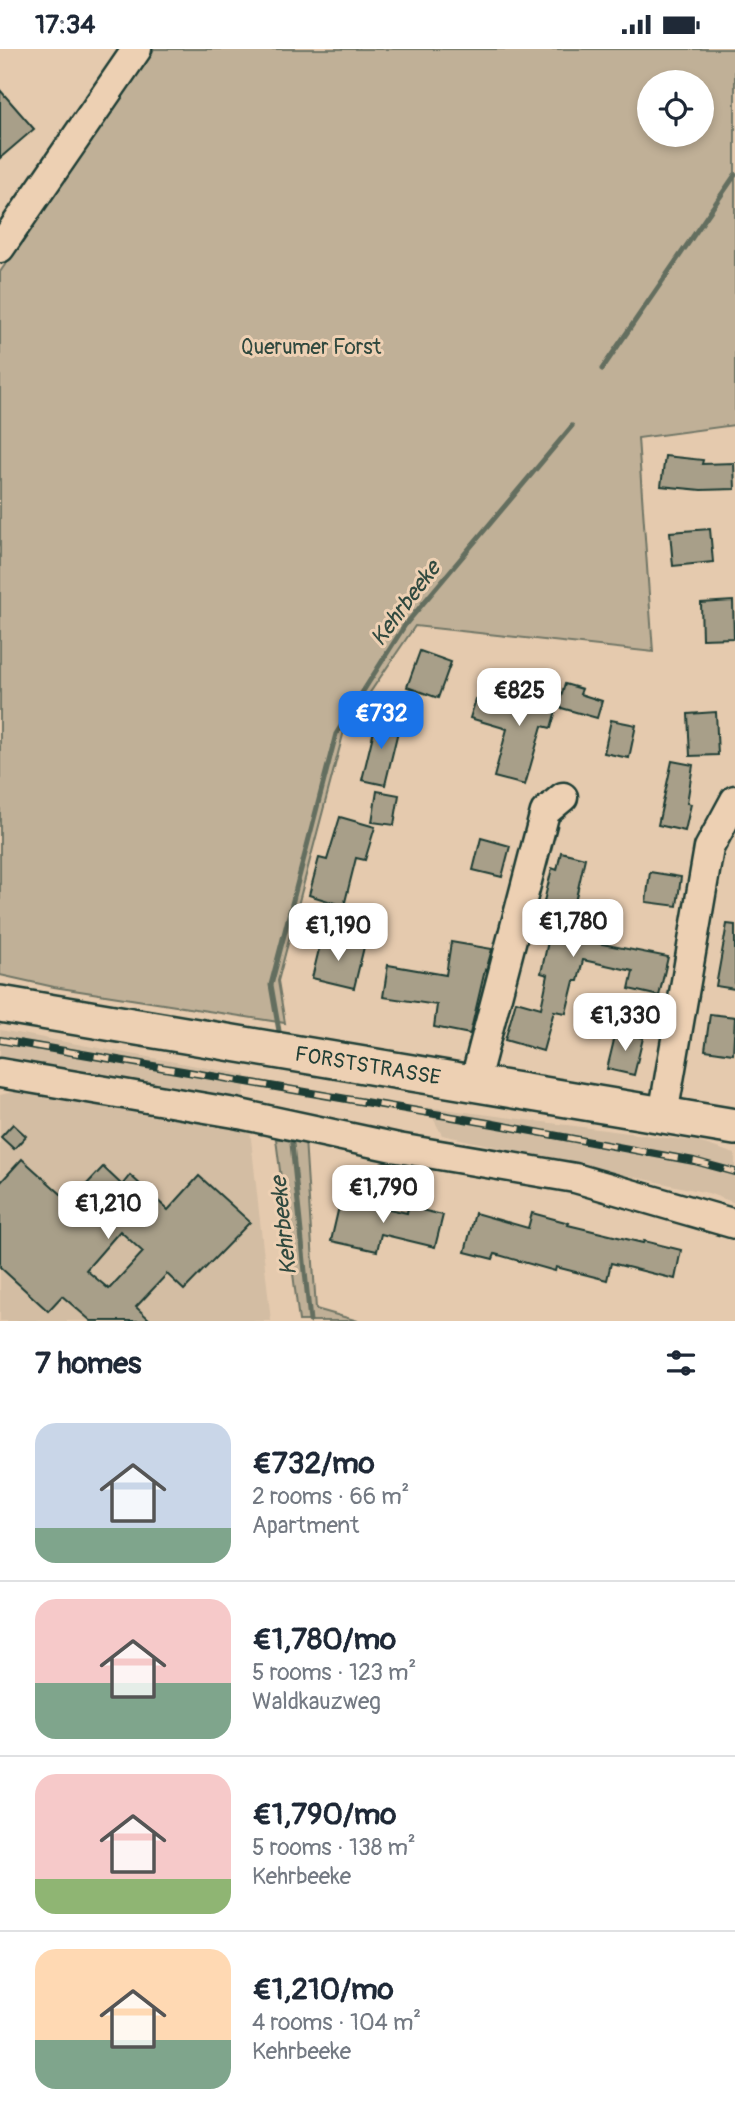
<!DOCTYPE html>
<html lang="en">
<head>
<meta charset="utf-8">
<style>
  :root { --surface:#fff; --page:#f6f6f7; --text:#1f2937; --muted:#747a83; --line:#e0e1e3; --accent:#1a73e8 }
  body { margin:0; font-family:Pangolin,sans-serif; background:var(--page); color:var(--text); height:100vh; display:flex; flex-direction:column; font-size:26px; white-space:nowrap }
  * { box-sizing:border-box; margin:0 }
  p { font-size:23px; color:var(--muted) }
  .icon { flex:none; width:38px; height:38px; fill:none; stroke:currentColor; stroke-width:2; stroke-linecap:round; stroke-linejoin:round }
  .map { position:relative; height:1272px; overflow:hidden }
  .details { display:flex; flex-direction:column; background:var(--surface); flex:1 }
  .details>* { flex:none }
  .controls { position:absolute; left:637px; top:21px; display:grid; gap:14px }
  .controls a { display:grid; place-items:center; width:77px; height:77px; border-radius:50%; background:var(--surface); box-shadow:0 4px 10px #0003; font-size:35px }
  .price { position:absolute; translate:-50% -60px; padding:0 16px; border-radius:14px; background:#fff; color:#222; font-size:23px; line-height:46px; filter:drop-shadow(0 2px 4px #0008) }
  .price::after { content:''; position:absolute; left:50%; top:42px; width:21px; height:16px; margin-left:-10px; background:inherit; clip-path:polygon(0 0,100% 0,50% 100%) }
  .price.active { background:var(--accent); color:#fff }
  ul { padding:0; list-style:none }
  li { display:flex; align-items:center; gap:21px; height:175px; padding:0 35px }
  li+li { border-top:2px solid var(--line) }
  li span { display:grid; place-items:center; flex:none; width:196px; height:140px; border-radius:21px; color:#555 }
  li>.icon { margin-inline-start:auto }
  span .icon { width:84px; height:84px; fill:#fffc; stroke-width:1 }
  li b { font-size:30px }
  h2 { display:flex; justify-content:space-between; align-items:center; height:84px; padding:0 35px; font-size:30px }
  .status { display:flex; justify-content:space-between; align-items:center; height:49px; padding:0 35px; background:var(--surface); direction:ltr }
  .status svg { height:19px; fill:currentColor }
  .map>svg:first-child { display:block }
  .built { fill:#d3bda3 }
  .green { fill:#c0b097; stroke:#707666; stroke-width:2; fill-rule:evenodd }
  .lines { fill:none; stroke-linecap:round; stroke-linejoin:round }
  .stream { stroke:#636e5f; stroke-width:5 }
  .building { fill:#a89f89; stroke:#1f3d34; stroke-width:2; fill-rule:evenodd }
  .minor-casing { stroke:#1f3d34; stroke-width:33 }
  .major-casing { stroke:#1f3d34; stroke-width:40 }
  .minor { stroke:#edd0b3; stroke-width:28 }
  .major { stroke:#edd0b3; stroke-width:35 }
  .rail-casing { stroke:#1f3d34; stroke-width:8 }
  .rail { stroke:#edd0b3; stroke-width:5; stroke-dasharray:16; stroke-linecap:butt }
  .labels { text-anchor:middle; stroke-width:6; stroke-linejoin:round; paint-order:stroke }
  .park-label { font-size:21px; fill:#2f483e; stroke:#edd0b3 }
  .street-label { font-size:21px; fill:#1f3d34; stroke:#edd0b3 }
  .water-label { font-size:23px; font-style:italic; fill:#30493f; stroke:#edd0b3 }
</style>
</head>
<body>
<div class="status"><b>17:34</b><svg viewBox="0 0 49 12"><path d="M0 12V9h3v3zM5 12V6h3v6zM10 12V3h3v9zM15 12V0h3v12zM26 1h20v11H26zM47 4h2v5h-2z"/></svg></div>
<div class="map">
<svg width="735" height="1272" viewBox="0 0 735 1272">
  <rect width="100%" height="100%" fill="#e5caae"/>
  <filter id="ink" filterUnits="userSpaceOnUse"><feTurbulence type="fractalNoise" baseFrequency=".0143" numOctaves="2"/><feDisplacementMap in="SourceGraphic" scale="14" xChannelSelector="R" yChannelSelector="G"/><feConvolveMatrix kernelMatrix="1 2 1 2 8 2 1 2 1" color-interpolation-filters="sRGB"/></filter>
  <g filter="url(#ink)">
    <!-- built -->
    <g class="built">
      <polygon points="0,981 246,1026 243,1052 0,1010"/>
      <polygon points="21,1041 250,1081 271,1272 0,1272 0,1046"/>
      <polygon points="427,1058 699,1093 735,1105 735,1154 708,1144 442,1086"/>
    </g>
    <!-- green -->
    <g class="green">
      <path d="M154 0H735V376L638 389 653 603 415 577 344 682 278 932 285 974 54 938 0 926V223ZM649 33H702V86H649Z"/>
      <polygon points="276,1090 305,1090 316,1260 358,1272 299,1272"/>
    </g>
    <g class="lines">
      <!-- stream -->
      <g class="stream">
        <polyline points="602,320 735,126"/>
        <polyline points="279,982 271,936 336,685 405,576 572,377"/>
        <polyline points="291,1085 310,1272"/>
      </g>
    </g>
    <!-- building -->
    <g class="building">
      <polygon points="0,41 34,80 0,109"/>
      <polygon points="665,407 703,411 702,415 734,414 735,440 701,441 661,437"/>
      <polygon points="710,480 713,513 673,517 670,483"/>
      <polygon points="733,552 734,589 702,590 701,554"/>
      <polygon points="420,602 451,613 438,649 407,638"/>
      <polygon points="516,634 560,647 551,679 542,677 525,736 494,728 507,680 470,669 476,650 509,660"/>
      <polygon points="565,635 582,640 580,645 602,652 597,669 558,658"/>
      <polygon points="716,663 718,706 690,707 688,665"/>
      <polygon points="377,669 400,674 385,736 362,731"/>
      <polygon points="611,671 636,676 629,709 604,704"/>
      <polygon points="672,712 693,716 687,754 691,755 685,782 658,776"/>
      <polygon points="377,742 399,746 394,776 372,773"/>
      <polygon points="340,768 375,778 365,811 356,809 344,857 309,846 319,809 327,811"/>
      <polygon points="481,789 510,797 502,828 473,821"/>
      <polygon points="561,803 585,809 567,888 668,908 659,947 629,940 633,922 583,911 578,932 574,932 566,964 554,962 543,1002 505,991 516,952 541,959 548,926 541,924 549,888 536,886 552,819 557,821"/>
      <polygon points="650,823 681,828 677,857 646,853"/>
      <polygon points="727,875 735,876 735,940 716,937"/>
      <polygon points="322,888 364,898 354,939 312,929"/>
      <polygon points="451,893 492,900 486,922 485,921 470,985 434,978 437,956 383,948 388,916 446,926"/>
      <polygon points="710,965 735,968 733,1005 705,1001"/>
      <polygon points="616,983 643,989 634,1026 607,1020"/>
      <polygon points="13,1075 26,1087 14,1100 1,1088"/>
      <path d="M22 1110 70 1153 103 1118 122 1136 130 1126 168 1161 199 1127 250 1173 184 1241 167 1225 136 1258 151 1272H91L62 1247 48 1262 0 1218V1134ZM120 1182 143 1203 109 1240 86 1221Z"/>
      <polygon points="341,1149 407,1164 408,1158 443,1166 435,1198 381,1185 377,1202 331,1192"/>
      <polygon points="475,1164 528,1179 532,1164 569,1174 568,1176 643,1194 644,1192 681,1201 675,1230 611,1214 607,1231 556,1218 555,1222 495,1205 493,1210 465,1203"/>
    </g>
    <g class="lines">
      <defs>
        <g id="minor">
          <polyline points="0,199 137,0"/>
          <polyline points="0,1024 235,1064 398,1099 575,1129 735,1175"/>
          <polyline points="474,1035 545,763 563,748"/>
          <polyline points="663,1066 709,799 735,751"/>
        </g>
        <g id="major">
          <path id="s1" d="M0 955 735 1078"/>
        </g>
      </defs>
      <!-- minor casing -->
      <use href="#minor" class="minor-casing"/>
      <!-- major casing -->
      <use href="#major" class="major-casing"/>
      <!-- minor -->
      <use href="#minor" class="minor"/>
      <!-- major -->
      <use href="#major" class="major"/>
      <defs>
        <polyline id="rail" points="0,991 488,1074 694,1112 735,1123"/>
      </defs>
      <!-- rail casing -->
      <use href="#rail" class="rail-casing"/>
      <!-- rail -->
      <use href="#rail" class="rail"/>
    </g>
  </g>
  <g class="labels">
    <!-- park labels -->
    <g class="park-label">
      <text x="311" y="305">Querumer Forst</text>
    </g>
    <!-- street labels -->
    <g class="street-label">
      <text dy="7" stroke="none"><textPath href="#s1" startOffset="373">FORSTSTRASSE</textPath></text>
    </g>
    <!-- water labels -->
    <g class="water-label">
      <text transform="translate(405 554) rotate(-53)" y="8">Kehrbeeke</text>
      <text transform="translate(283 1177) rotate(-96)" y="8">Kehrbeeke</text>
    </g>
  </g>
</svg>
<div class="controls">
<a><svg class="icon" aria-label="locate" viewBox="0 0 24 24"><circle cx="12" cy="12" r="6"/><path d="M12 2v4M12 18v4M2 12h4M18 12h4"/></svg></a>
</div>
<b class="price" style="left:519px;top:679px">€825</b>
<b class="price active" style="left:381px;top:702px">€732</b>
<b class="price" style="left:573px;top:910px">€1,780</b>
<b class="price" style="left:338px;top:914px">€1,190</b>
<b class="price" style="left:625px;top:1004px">€1,330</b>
<b class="price" style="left:383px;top:1176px">€1,790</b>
<b class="price" style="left:108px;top:1192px">€1,210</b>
</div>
<section class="details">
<h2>7 homes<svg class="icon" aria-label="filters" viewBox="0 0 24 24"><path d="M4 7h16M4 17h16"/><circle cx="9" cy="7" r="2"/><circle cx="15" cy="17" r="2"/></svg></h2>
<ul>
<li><span style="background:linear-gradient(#c9d6e8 75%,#7fa58c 0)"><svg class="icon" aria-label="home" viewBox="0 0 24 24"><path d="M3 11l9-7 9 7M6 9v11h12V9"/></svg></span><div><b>€732/mo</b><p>2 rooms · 66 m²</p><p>Apartment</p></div></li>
<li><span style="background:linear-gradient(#f6c9c9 60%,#7fa58c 0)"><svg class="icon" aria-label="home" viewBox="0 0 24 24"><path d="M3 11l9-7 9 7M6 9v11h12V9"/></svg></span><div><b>€1,780/mo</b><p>5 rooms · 123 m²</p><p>Waldkauzweg</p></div></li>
<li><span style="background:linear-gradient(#f6c9c9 75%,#8fb573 0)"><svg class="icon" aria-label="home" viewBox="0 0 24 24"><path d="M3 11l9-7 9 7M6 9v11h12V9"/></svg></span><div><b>€1,790/mo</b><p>5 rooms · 138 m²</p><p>Kehrbeeke</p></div></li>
<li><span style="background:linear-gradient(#ffd9b3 65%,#7fa58c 0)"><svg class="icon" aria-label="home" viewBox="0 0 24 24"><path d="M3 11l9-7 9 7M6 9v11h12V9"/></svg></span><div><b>€1,210/mo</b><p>4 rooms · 104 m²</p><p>Kehrbeeke</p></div></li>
</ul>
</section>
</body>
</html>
